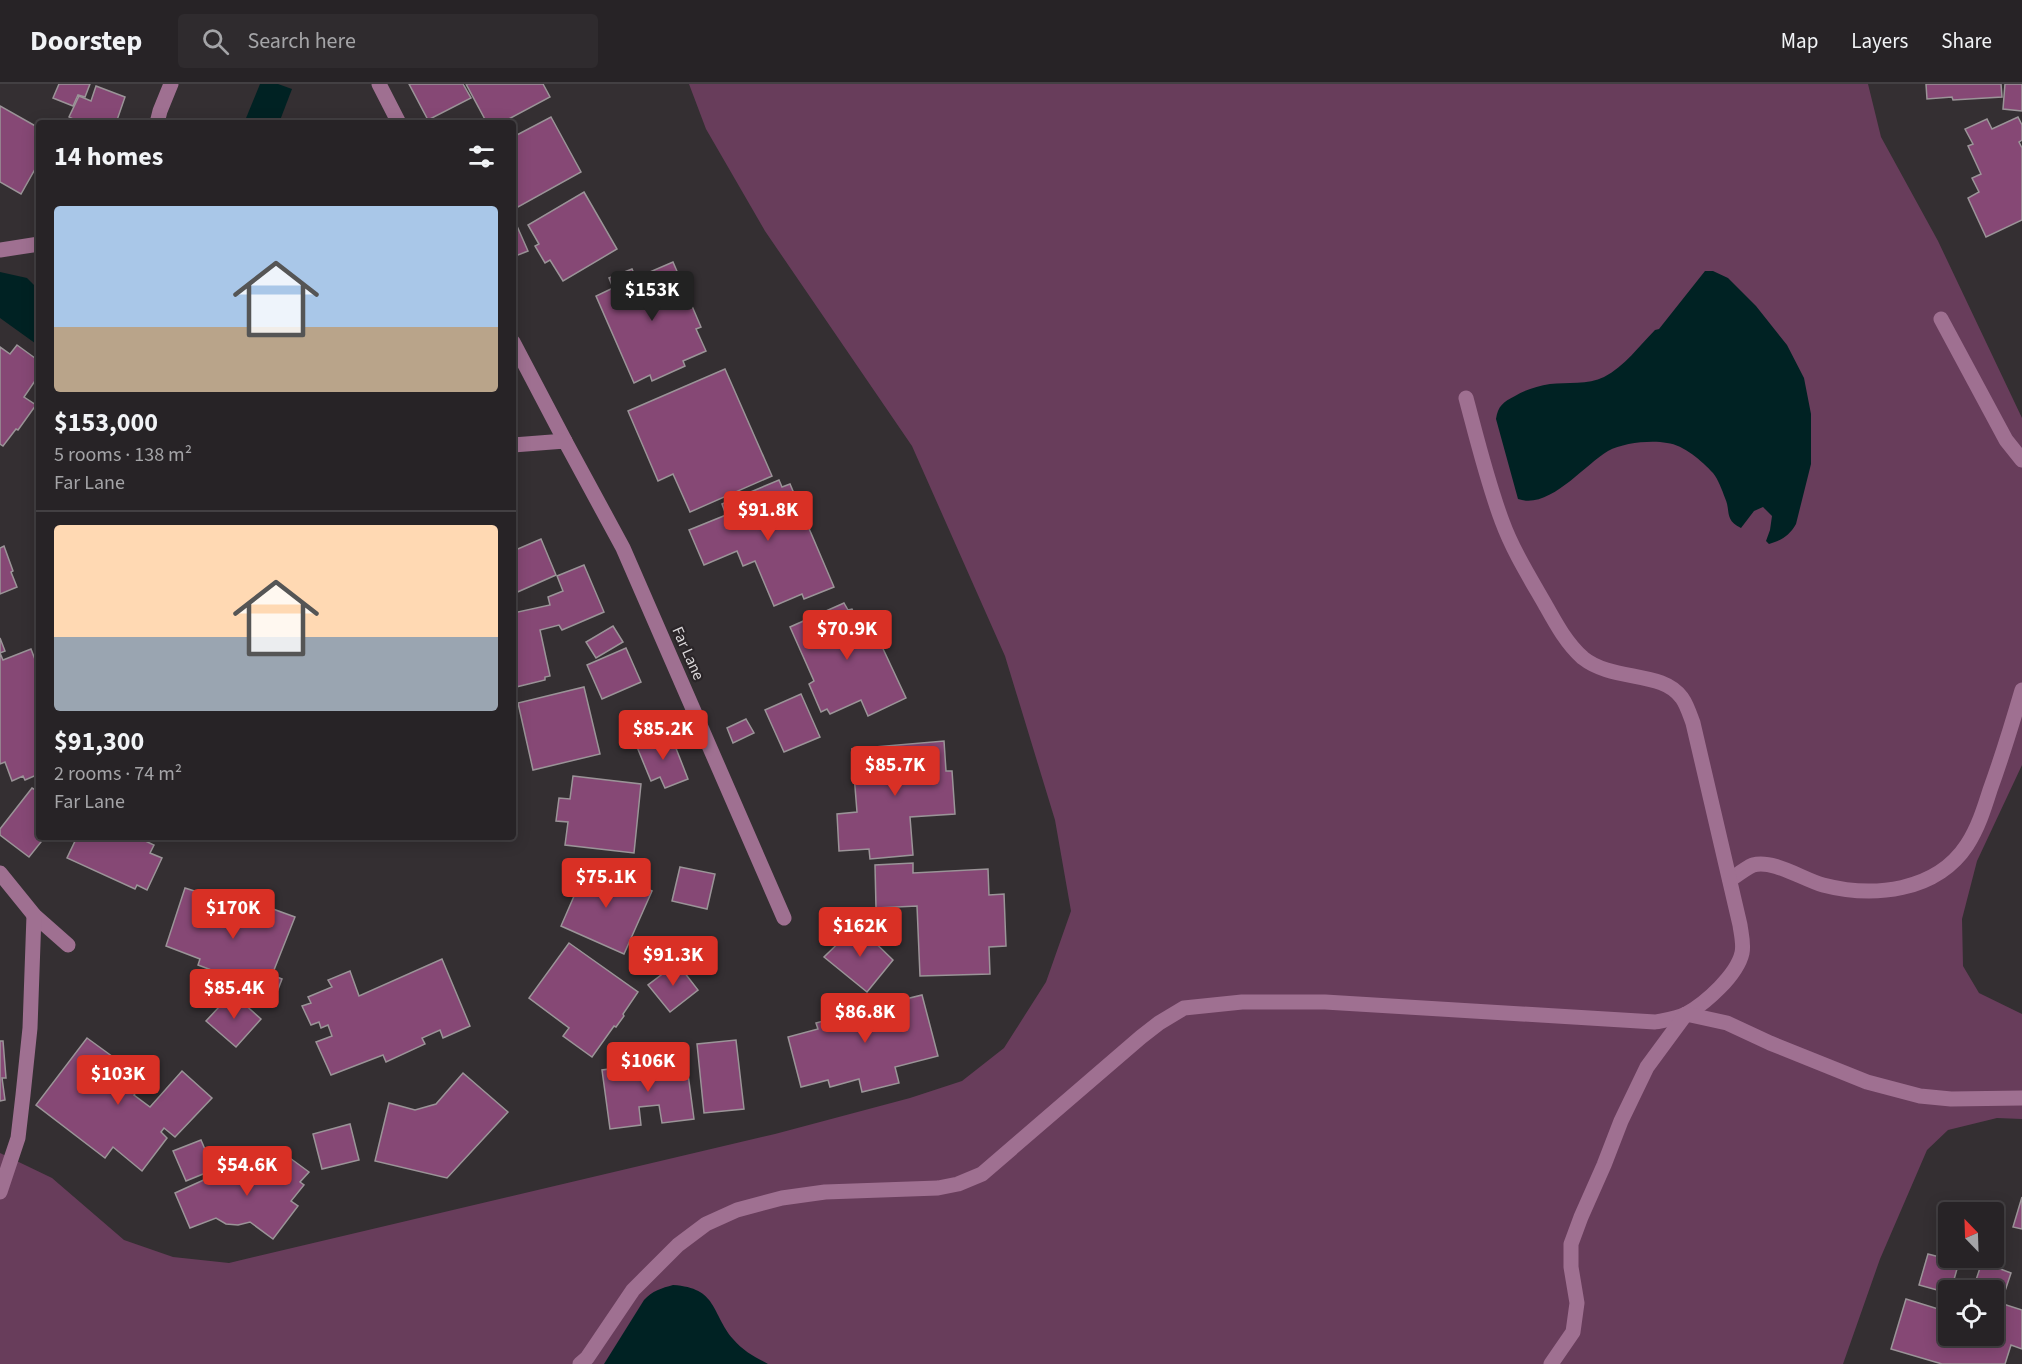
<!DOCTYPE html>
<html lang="en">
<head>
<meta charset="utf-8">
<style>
  :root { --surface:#272326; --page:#2f2b2e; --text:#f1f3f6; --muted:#a4a4a7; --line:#434043; --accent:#d93025 }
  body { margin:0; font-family:"Source Sans 3",sans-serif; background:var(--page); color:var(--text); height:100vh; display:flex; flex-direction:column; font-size:22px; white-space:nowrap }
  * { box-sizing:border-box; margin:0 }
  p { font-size:20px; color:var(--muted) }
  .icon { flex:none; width:33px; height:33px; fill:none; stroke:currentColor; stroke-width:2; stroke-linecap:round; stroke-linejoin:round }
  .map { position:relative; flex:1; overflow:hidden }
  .panel { position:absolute; left:36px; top:36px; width:480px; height:720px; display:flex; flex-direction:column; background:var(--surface); border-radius:6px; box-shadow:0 3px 15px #0003,0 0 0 2px var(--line) }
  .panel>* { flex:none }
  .needle { width:39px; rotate:337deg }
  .fabs { position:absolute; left:1938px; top:1118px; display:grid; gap:12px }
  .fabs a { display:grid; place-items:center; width:66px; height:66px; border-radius:6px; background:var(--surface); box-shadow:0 3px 15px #0003,0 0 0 2px var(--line); font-size:30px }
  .price { position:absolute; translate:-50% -51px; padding:0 14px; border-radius:6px; background:var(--accent); color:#fff; font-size:20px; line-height:39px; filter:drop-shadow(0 2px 3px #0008) }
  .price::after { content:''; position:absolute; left:50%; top:36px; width:18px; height:14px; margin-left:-9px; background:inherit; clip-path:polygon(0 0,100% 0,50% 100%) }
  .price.current { background:#222; color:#fff }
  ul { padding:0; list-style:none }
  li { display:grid; align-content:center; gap:12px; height:318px; padding:0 18px }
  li+li { border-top:2px solid var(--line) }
  li span { display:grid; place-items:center; height:186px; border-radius:6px; color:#555 }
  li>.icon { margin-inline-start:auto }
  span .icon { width:108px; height:108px; fill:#fffc; stroke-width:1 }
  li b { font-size:26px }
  h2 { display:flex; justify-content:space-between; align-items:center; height:72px; padding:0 18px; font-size:26px }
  header { display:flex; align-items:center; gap:36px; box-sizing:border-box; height:84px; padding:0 30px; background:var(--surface); border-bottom:2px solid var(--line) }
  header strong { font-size:28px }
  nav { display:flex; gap:33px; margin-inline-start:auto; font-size:21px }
  .search { width:420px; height:54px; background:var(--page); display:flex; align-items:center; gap:15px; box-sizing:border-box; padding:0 21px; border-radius:6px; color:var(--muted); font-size:22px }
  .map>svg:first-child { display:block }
  .green { fill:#683d5b }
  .water { fill:#002223 }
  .building { fill:#864875; stroke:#9b9498; stroke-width:1.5 }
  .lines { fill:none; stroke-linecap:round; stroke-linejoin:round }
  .minor { stroke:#9f7091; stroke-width:15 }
  .labels { text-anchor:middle; stroke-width:4.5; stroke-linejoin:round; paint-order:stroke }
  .street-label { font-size:16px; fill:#dad7d9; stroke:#2a2528 }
</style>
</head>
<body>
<header>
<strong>Doorstep</strong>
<div class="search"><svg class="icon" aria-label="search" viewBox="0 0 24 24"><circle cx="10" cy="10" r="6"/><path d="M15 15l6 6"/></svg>Search here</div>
<nav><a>Map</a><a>Layers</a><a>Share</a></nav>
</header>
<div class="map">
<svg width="2022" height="1280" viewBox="0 0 2022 1280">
  <rect width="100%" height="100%" fill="#342f32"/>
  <!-- green -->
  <polygon class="green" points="689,0 1868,0 1881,53 1938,157 2022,334 2022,681 1977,777 1962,835 1963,882 1979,909 2022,930 2022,1035 1997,1034 1948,1046 1927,1066 1880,1175 1843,1280 0,1280 0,1069 52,1094 124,1156 173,1173 229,1179 775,1050 910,1014 962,997 1004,964 1046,898 1071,827 1055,736 1005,572 912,362 765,147 706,45"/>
  <!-- water -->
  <g class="water">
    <polygon points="260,0 278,0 292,5 279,39 244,39"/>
    <path d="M1705 187H1713L1728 194 1756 222 1787 261 1804 294 1811 330V380L1796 440C1789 452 1782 456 1769 460L1766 457 1770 446 1772 432 1763 423 1754 427 1741 444C1724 436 1731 427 1725 414 1722 406 1718 395 1713 389 1702 377 1684 361 1667 359 1650 356 1623 359 1608 367 1583 382 1549 426 1518 415L1496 335C1498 322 1503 318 1515 312 1525 306 1537 302 1550 300 1567 298 1588 301 1604 293 1624 283 1640 261 1655 246L1659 245Z"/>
    <polygon points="0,188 27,194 39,206 39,262 0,234"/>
    <path d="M673 1201C718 1204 711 1229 733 1255 743 1267 755 1273 768 1280H604L644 1216C652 1207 662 1204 673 1201Z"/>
  </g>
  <!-- building -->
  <g class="building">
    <polygon points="59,0 90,0 85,13 78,11 73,22 53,14"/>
    <polygon points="409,0 463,0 471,14 428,36"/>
    <polygon points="466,0 543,0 550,13 501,39 487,39"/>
    <polygon points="1926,0 2001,0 2002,13 1953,16 1952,13 1927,15"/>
    <polygon points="2005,0 2022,0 2022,27 2003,25"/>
    <polygon points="96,2 125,13 116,39 72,39 73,35 69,33 79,12 91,17"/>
    <polygon points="0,22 39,44 39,78 21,110 0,98"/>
    <polygon points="551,33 581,88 518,123 513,113 513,53"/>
    <polygon points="2018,33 2022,41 2022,56 2019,58 2022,64 2022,136 1986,153 1968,114 1979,108 1972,94 1981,90 1968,62 1973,60 1965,45 1987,35 1992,45"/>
    <polygon points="584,108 617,165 563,197 550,176 545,179 535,162 539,160 528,141"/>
    <polygon points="513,133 528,167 513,173"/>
    <polygon points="673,178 701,243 696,245 706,267 683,277 685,282 652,297 650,291 634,299 596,212 613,204 609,194 632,185 636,194"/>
    <polygon points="17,261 39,277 37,286 39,287 39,291 24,313 36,321 18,346 16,345 3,362 0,360 0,263 10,270"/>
    <polygon points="725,285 772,392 690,428 673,390 658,397 628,327"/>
    <polygon points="779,396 782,403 790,400 834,503 804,515 802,510 774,522 755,477 743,482 737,467 704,481 689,446 726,431 722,420"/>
    <polygon points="541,455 556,491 513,510 513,467"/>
    <polygon points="4,462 13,487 11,488 17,503 0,510 0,464"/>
    <polygon points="584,481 604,528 562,546 559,541 540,546 550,592 545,593 545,596 516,603 515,600 513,600 513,529 550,521 548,513 563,507 557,492"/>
    <polygon points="844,519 848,526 852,525 858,537 873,531 883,552 878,554 906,614 868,632 861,616 830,630 827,625 821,628 809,600 814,597 790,543"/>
    <polygon points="613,542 623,558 596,574 586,558"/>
    <polygon points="0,554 5,567 0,569"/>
    <polygon points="626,564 641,598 602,615 587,581"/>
    <polygon points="31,565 39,586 39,690 25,696 23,692 12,697 5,678 0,680 0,569 3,576"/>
    <polygon points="584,603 600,670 533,686 518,619"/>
    <polygon points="801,610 820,653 784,668 765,626"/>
    <polygon points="746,635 754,649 733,659 727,644"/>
    <polygon points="670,649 688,695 665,704 660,693 651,697 637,663"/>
    <polygon points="944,657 946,687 952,687 955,730 910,733 913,771 870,775 869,765 839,767 837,730 857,728 852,665"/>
    <polygon points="573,692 641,700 634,769 565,761 568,738 556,737 559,714 570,715"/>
    <polygon points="32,704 39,708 39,753 45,753 29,773 0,751 0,745"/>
    <polygon points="77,753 137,753 154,761 150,769 162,774 147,806 137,801 135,805 67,774"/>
    <polygon points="913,779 913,789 988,785 989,811 1004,810 1006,862 989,863 990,890 920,892 917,822 876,824 875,781"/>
    <polygon points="588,780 652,807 624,870 561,842"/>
    <polygon points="680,783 715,790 707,825 672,817"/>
    <polygon points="185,804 223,816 226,808 295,833 272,891 282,895 274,916 265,912 263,916 219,899 222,890 198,881 200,875 166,862"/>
    <polygon points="857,841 893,876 867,908 824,873"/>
    <polygon points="569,859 638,908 623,930 624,932 616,943 614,942 592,973 563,952 569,944 529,914"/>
    <polygon points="442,875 470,942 443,954 440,946 422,954 425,960 386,978 383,971 331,991 316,958 332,952 328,941 321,944 319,938 311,941 302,922 311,919 308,913 332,903 328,896 350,887 359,912"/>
    <polygon points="677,879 698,906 670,928 648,901"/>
    <polygon points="232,909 261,935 236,963 206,937"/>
    <polygon points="922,911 938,972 895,983 899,999 862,1008 859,995 830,1003 828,996 801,1003 788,953 818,945 816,939 849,930 846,918 870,912 873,923"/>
    <polygon points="87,954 124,981 122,985 142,1000 134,1011 150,1023 182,987 212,1014 175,1053 164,1044 161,1048 167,1054 142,1087 113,1063 105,1074 36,1021"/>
    <polygon points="736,956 744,1025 704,1029 697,960"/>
    <polygon points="0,957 3,957 6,994 2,994 5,1016 0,1017"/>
    <polygon points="686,975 694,1035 662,1039 659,1021 639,1023 641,1041 610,1045 602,986"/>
    <polygon points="463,989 508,1028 447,1094 375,1077 389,1019 415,1026 436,1020"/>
    <polygon points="350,1040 359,1076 322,1085 313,1050"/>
    <polygon points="201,1056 213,1084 208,1088 186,1097 173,1067"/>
    <polygon points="279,1066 309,1088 300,1098 304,1101 291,1117 298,1122 273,1155 250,1138 238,1141 226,1140 216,1134 190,1144 175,1109 219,1089 223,1098 231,1087 247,1089 251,1102"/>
    <polygon points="2022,1113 2022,1145 2013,1143"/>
    <polygon points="1928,1170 1959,1178 1951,1206 1948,1206 1948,1209 1919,1201"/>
    <polygon points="1982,1178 2011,1189 2004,1210 1975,1199"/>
    <polygon points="1906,1215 1948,1228 1948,1251 1994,1251 1994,1217 2022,1226 2022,1265 2011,1261 2005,1280 1942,1280 1891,1265"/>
  </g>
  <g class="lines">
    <!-- minor -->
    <g class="minor">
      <polyline points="379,0 399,39"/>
      <polyline points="157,39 160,27 171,0"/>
      <polyline points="0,166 39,160"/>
      <polyline points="1941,235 2006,356 2022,376"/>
      <polyline points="513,258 565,357"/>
      <polyline points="513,361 565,357 623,464 784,834"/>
      <polyline points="0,789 34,831 68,861"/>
      <path d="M1730 796C1737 791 1746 784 1753 781 1773 775 1804 796 1823 801 1873 814 1936 808 1967 761 1978 744 1984 725 1990 706 2002 673 2012 640 2022 606"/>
      <polyline points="0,1108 18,1054 23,1011 30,944 34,831"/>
      <path d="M580 1280 587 1274 633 1206 678 1161 706 1140 737 1126 782 1114 825 1108 938 1104 958 1100 982 1090 1141 953 1159 939 1184 924 1242 918H1325L1655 938C1665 936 1676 935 1686 930 1706 919 1737 891 1742 869 1744 860 1741 849 1740 841L1693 639C1690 631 1687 621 1682 614 1663 586 1613 598 1583 574 1567 560 1556 540 1546 522 1530 494 1513 467 1502 437 1487 397 1477 355 1466 314"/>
      <polyline points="1551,1280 1573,1248 1577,1219 1571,1183 1571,1160 1581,1133 1604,1081 1621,1037 1647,983 1686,930 1727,939 1770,959 1867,998 1920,1012 1951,1015 2022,1014"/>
    </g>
  </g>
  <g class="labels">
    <!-- street labels -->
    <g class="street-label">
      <text transform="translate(689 569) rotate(66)" y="6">Far Lane</text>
    </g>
  </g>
</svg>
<div class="fabs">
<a><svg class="needle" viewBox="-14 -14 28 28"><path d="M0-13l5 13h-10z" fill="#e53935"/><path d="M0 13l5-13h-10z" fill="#a4a4a7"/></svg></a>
<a><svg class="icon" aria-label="locate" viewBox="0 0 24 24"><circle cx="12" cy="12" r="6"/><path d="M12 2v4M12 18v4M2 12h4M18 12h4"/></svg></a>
</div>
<b class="price current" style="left:652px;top:238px">$153K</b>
<b class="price" style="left:768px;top:458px">$91.8K</b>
<b class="price" style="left:847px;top:577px">$70.9K</b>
<b class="price" style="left:663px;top:677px">$85.2K</b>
<b class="price" style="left:895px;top:713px">$85.7K</b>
<b class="price" style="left:606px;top:825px">$75.1K</b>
<b class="price" style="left:233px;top:856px">$170K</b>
<b class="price" style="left:860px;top:874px">$162K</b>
<b class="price" style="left:673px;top:903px">$91.3K</b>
<b class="price" style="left:234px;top:936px">$85.4K</b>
<b class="price" style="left:865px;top:960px">$86.8K</b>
<b class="price" style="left:648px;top:1009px">$106K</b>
<b class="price" style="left:118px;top:1022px">$103K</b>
<b class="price" style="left:247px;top:1113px">$54.6K</b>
<section class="panel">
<h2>14 homes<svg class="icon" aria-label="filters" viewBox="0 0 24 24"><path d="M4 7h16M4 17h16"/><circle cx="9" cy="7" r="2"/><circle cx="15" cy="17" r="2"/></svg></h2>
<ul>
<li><span style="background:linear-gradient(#a9c7e8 65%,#b9a48a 0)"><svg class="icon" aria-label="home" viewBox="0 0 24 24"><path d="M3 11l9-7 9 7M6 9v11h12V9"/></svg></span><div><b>$153,000</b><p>5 rooms · 138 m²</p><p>Far Lane</p></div></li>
<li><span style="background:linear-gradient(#ffd9b3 60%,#9aa5b1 0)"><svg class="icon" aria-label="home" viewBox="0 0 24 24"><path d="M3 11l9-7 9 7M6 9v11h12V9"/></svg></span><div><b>$91,300</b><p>2 rooms · 74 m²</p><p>Far Lane</p></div></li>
</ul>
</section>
</div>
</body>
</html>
